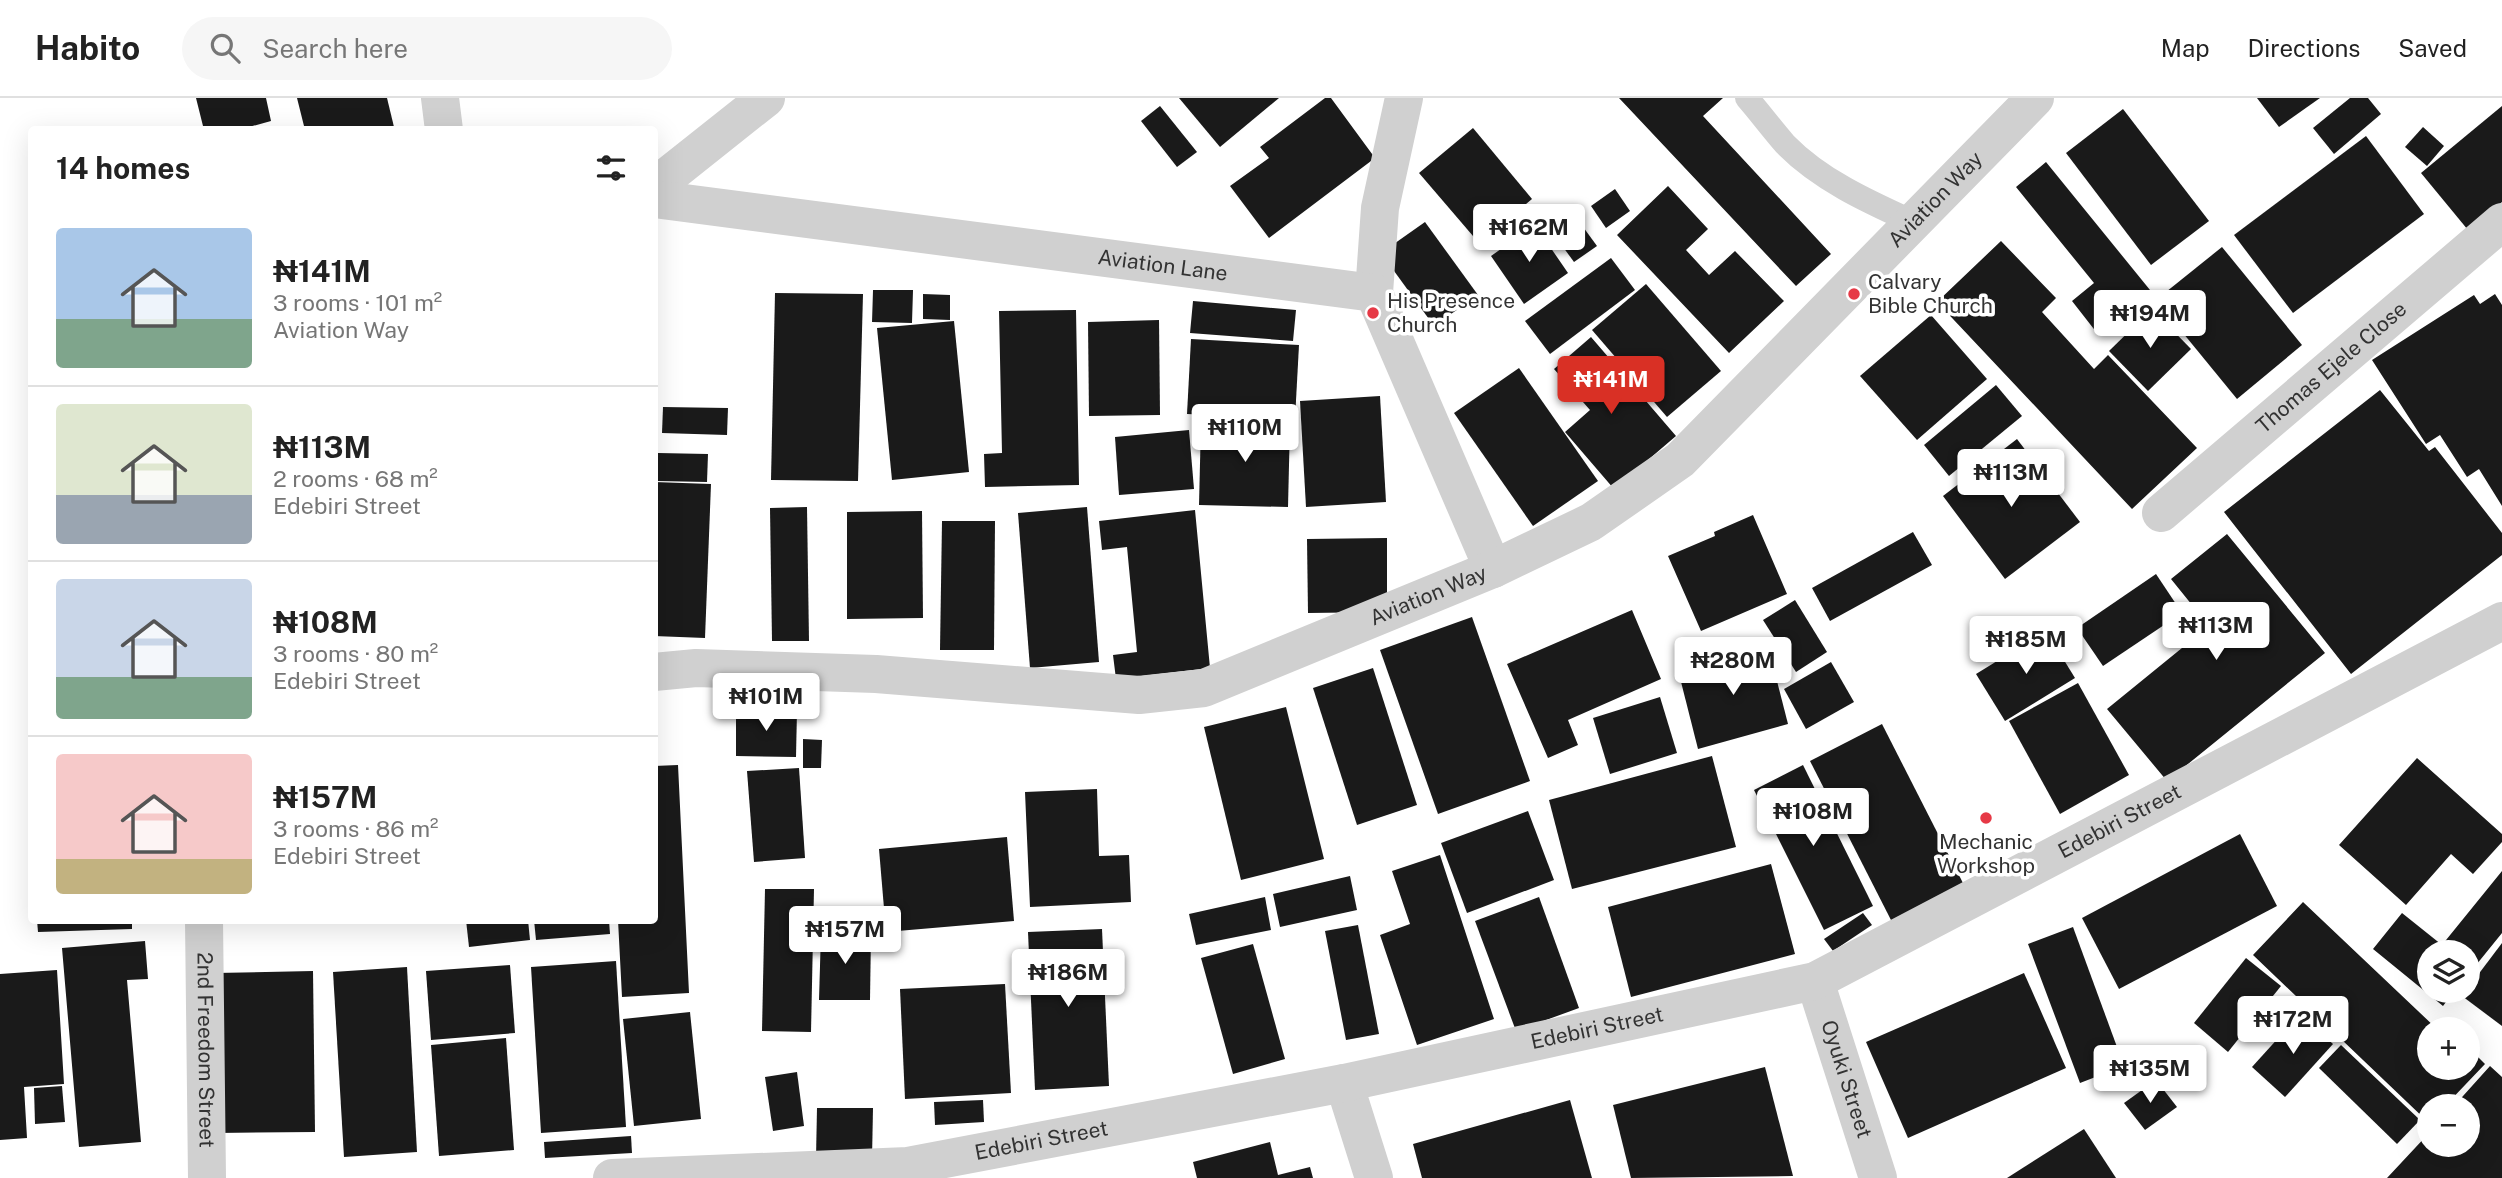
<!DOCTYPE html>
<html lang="en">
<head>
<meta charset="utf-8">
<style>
  :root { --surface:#fff; --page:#f6f6f6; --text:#222; --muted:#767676; --line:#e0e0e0; --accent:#d93025 }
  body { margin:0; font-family:"Public Sans",sans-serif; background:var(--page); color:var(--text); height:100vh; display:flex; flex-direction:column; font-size:26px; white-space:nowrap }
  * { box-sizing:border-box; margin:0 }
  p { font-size:23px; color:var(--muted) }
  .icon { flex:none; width:38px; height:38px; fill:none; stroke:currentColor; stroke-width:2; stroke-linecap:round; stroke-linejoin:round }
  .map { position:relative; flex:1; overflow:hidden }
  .details { position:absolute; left:28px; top:28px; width:630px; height:798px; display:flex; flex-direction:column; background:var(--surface); border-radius:7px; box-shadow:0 7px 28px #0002 }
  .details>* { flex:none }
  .tools { position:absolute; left:2417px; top:842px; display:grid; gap:14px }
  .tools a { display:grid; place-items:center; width:63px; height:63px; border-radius:50%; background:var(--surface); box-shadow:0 7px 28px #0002; font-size:35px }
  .price { position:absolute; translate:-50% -60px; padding:0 16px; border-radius:7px; background:#fff; color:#222; font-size:23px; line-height:46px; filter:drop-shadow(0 2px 4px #0008) }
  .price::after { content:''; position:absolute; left:50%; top:42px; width:21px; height:16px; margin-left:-10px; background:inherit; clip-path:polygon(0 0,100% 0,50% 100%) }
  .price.current { background:var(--accent); color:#fff }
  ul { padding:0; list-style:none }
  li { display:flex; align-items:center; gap:21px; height:175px; padding:0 28px }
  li+li { border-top:2px solid var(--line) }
  li span { display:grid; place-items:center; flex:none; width:196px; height:140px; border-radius:7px; color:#555 }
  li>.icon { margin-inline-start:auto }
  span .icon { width:84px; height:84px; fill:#fffc; stroke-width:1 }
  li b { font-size:30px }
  h2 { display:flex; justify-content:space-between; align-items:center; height:84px; padding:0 28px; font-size:30px }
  header { display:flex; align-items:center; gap:42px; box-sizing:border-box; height:98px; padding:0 35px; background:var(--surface); border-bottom:2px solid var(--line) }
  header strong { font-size:33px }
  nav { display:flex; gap:38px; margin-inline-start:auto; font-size:24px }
  .search { width:490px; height:63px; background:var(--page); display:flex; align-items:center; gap:18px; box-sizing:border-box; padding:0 24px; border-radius:38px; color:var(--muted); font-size:26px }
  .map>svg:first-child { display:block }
  .building { fill:#1a1a1a }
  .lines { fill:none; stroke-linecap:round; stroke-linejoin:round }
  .service { stroke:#d0d0d0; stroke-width:24 }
  .minor { stroke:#d0d0d0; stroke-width:38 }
  .poi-dot { fill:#e63946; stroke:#fff; stroke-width:2.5 }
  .labels { text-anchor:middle; stroke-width:7; stroke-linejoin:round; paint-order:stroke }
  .street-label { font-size:21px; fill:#333; stroke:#fff }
  .poi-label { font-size:21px; fill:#333; stroke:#fff; text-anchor:start }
</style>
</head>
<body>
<header>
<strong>Habito</strong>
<div class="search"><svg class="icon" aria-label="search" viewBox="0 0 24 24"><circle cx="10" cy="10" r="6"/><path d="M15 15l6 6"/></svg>Search here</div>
<nav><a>Map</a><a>Directions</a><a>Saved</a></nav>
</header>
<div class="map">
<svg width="2502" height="1080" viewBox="0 0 2502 1080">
  <rect width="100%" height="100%" fill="#fff"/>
  <!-- building -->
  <g class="building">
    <polygon points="196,0 266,0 271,23 238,32 204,32"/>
    <polygon points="297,0 387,0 394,29 386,32 305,32"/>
    <polygon points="1179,0 1279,0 1220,49"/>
    <polygon points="1325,0 1331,0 1375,60 1269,140 1230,88 1269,60 1260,49"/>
    <polygon points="1619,0 1723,0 1703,18 1831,156 1796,188"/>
    <polygon points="2257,0 2320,0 2279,29"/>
    <polygon points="2350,0 2368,0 2381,16 2334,56 2313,30"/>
    <polygon points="1160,8 1197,54 1177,69 1141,23"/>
    <polygon points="2502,8 2502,104 2468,132 2421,75"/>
    <polygon points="2123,11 2209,123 2151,167 2066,55"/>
    <polygon points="2423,29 2444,48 2427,68 2405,49"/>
    <polygon points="1473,30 1532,101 1479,145 1419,75"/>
    <polygon points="2366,38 2424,116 2293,215 2234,137"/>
    <polygon points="2046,64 2150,192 2097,235 2072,203 2094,185 2016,89"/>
    <polygon points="1668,88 1708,131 1686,152 1709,177 1735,153 1784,203 1729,255 1617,137"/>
    <polygon points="1615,91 1630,113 1606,130 1591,108"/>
    <polygon points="1578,122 1597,148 1574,164 1555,138"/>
    <polygon points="1425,124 1478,197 1434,228 1381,155"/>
    <polygon points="1535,127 1568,175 1524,206 1491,158"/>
    <polygon points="2001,143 2056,200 2042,214 2094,271 2108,257 2197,350 2132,411 1937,204"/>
    <polygon points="2222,149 2302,247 2237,301 2156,202"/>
    <polygon points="1611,160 1635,192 1550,256 1525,223"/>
    <polygon points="1646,186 1721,273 1667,319 1592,232"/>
    <polygon points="873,192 913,192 912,225 872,224"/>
    <polygon points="775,195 863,196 858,383 771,382"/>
    <polygon points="923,196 950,197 950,222 923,221"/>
    <polygon points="2495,196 2502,207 2502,408 2479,371 2467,379 2440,337 2426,346 2372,262 2474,197 2480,206"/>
    <polygon points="1193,203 1296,212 1293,243 1190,235"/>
    <polygon points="2152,211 2191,251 2148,293 2109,253"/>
    <polygon points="1076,212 1079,387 985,389 984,356 1002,355 999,213"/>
    <polygon points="1931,217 1987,281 1917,342 1860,278"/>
    <polygon points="1159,222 1160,317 1089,318 1088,224"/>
    <polygon points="954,223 969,374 892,382 877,230"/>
    <polygon points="1591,239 1676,338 1614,391 1565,334 1590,312 1554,271"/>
    <polygon points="1191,241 1299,247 1295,321 1187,316"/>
    <polygon points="1519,270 1598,383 1533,428 1454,315"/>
    <polygon points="1996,287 2022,318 1949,378 1924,347"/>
    <polygon points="2380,292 2429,353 2435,349 2502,435 2502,457 2351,576 2224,414"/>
    <polygon points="1380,298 1386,404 1306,409 1300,303"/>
    <polygon points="663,309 728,310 727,337 662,335"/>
    <polygon points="1201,324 1290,325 1288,409 1199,407"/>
    <polygon points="1189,332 1194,391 1119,397 1115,339"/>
    <polygon points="2017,341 2080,424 2005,481 1943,398"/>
    <polygon points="658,355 708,356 707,384 658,383"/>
    <polygon points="654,384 711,386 705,540 654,538"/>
    <polygon points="807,409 809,543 772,543 770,410"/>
    <polygon points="1087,409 1099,564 1030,570 1018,415"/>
    <polygon points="1195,412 1210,570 1116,581 1113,557 1137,554 1127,449 1102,452 1099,423"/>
    <polygon points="922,413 923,520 847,521 847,414"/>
    <polygon points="1753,417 1787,496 1701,533 1668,458 1715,438 1714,434"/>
    <polygon points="942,423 995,423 994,552 940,552"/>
    <polygon points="1913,434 1932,467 1830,523 1812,490"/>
    <polygon points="2227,436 2325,555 2167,683 2107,611 2209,528 2171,481"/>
    <polygon points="1387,440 1387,514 1308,515 1307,441"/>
    <polygon points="2156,476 2182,515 2103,568 2077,530"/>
    <polygon points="1795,502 1827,554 1796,574 1763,522"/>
    <polygon points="1632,512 1661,581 1568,622 1578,647 1548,660 1507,566"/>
    <polygon points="1472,519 1530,683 1438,716 1380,552"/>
    <polygon points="2046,533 2075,580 2005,623 1976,576"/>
    <polygon points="1768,548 1788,626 1698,651 1678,572"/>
    <polygon points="1831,564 1854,604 1806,631 1784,591"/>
    <polygon points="1373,570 1417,707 1357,727 1313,590"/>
    <polygon points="2078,585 2129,677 2060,716 2009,623"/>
    <polygon points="1660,599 1677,655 1610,676 1593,620"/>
    <polygon points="1286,609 1324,761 1241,782 1204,629"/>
    <polygon points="736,611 797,612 796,659 736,658"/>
    <polygon points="1882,626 1964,787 1892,824 1810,663"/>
    <polygon points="803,641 822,642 821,670 803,670"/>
    <polygon points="1712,658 1736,749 1572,791 1549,702"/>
    <polygon points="2417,660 2502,736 2502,744 2473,776 2451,756 2406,807 2339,747"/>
    <polygon points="678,667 689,895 622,899 618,822 654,822 654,668"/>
    <polygon points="1803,667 1873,808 1824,832 1754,692"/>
    <polygon points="799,670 805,760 754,764 747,673"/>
    <polygon points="1097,691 1099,758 1129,757 1131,804 1030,809 1025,694"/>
    <polygon points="1528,713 1554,782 1467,815 1441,745"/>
    <polygon points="2240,736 2277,808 2119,891 2082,820"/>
    <polygon points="1007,739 1014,823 886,834 879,751"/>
    <polygon points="1440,757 1494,921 1417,947 1380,837 1410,826 1392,773"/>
    <polygon points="1771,766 1795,856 1631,899 1608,809"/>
    <polygon points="2502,773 2502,835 2468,877 2468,854 2429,854 2429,892 2455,892 2443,908 2373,851 2402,815 2442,847"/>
    <polygon points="1350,778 1357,812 1280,829 1273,796"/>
    <polygon points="765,791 814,791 811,934 762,933"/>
    <polygon points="1265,799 1271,832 1196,847 1189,816"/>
    <polygon points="1539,799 1579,910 1516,933 1475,823"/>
    <polygon points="2303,804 2437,931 2429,931 2429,970 2468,970 2468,949 2485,966 2445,1008 2429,1008 2429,1025 2253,857"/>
    <polygon points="1863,815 1872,827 1833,853 1824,841"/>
    <polygon points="37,822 132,822 132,831 38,834"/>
    <polygon points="466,822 528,822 530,842 469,849"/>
    <polygon points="534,822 609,822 610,836 536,842"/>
    <polygon points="1358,827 1379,936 1346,942 1325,833"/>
    <polygon points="2073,829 2124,968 2080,985 2028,846"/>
    <polygon points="1102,831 1109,988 1035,992 1028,834"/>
    <polygon points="821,834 871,835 870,902 819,902"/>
    <polygon points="145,843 148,881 127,882 141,1044 79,1049 62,850"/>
    <polygon points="2502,845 2502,928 2462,898"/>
    <polygon points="1253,846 1285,961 1233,976 1201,860"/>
    <polygon points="2246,860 2281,888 2228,954 2194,925"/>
    <polygon points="616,863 626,1029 541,1035 531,869"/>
    <polygon points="510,867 515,935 431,942 426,873"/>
    <polygon points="407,869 417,1054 344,1059 333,874"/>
    <polygon points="57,872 64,986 24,989 27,1040 0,1042 0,876"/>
    <polygon points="313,873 315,1034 216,1035 215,875"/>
    <polygon points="2024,875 2066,970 1908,1040 1866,944"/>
    <polygon points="1005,886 1011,995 905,1001 900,891"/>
    <polygon points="690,914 701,1021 634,1028 623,921"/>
    <polygon points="2300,916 2333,946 2285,999 2252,969"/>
    <polygon points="506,940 514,1052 439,1058 431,947"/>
    <polygon points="2341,947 2420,1022 2397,1046 2319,970"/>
    <polygon points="2490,968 2502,979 2502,1080 2387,1080 2429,1035 2429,1046 2468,1046 2468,1008 2454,1008"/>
    <polygon points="1765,969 1793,1078 1631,1080 1613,1007"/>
    <polygon points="797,974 804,1028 773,1033 765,979"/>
    <polygon points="2156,982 2177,1009 2145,1032 2124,1005"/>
    <polygon points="62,988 65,1024 35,1026 34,990"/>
    <polygon points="983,1002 984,1024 935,1027 934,1004"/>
    <polygon points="1570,1002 1592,1080 1422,1080 1413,1046"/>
    <polygon points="817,1010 873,1010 872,1061 816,1060"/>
    <polygon points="2084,1031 2116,1080 2007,1080"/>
    <polygon points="631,1038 632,1055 545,1060 544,1044"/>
    <polygon points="1270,1044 1278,1077 1310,1069 1313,1080 1197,1080 1193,1064"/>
  </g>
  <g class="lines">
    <!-- service -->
    <path class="service" d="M1747 0C1760 15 1772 31 1785 46 1820 82 1869 104 1913 124"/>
    <!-- minor -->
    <g class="minor">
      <polyline points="440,0 444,32"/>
      <polyline points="1404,0 1380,110 1374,195 1493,471"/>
      <polyline points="654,89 766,0"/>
      <path id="s1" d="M654 101 1374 195"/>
      <path id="s2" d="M2161 415 2502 124"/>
      <path id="s3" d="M654 574 696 570 876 576 1139 597 1204 590 1493 471 1591 424 1680 362 2035 0"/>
      <path id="s4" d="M204 822 207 1080"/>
      <path id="s5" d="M1815 883 1878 1080"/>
      <polyline points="1344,985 1374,1080"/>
      <path id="s6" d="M612 1080 908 1068 1344 985 1815 883 2502 523"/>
    </g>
  </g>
  <!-- markers -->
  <g class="poi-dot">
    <circle cx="1854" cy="196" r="7"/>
    <circle cx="1373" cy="215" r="7"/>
    <circle cx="1986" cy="720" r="7"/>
  </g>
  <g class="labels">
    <!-- street labels -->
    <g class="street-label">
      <text dy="7" stroke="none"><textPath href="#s3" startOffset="1446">Aviation Way</textPath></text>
      <text dy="7" stroke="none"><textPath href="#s1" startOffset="513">Aviation Lane</textPath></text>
      <text dy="7" stroke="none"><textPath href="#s2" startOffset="224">Thomas Ejele Close</textPath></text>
      <text dy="7" stroke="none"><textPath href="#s3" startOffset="794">Aviation Way</textPath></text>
      <text dy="7" stroke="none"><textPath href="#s6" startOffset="1566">Edebiri Street</textPath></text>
      <text dy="7" stroke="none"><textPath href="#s6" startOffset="999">Edebiri Street</textPath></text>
      <text dy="7" stroke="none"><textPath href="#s4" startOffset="130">2nd Freedom Street</textPath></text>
      <text dy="7" stroke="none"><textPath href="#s5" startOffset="103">Oyuki Street</textPath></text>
      <text dy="7" stroke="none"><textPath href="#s6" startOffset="432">Edebiri Street</textPath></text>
    </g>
    <!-- poi labels -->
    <g class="poi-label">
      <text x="1868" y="191">Calvary<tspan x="1868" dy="24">Bible Church</tspan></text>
      <text x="1387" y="210">His Presence<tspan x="1387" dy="24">Church</tspan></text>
      <text x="1986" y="751" text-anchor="middle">Mechanic<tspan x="1986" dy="24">Workshop</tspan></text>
    </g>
  </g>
</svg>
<div class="tools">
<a><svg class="icon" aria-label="layers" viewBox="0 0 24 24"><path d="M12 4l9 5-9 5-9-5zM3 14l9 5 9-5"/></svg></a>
<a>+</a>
<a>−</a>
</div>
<b class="price" style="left:1529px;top:166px">₦162M</b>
<b class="price" style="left:2150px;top:252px">₦194M</b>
<b class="price current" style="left:1611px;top:318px">₦141M</b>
<b class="price" style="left:1245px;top:366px">₦110M</b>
<b class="price" style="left:2011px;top:411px">₦113M</b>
<b class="price" style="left:2216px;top:564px">₦113M</b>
<b class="price" style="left:2026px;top:578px">₦185M</b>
<b class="price" style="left:1733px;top:599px">₦280M</b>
<b class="price" style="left:766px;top:635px">₦101M</b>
<b class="price" style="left:1813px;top:750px">₦108M</b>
<b class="price" style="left:845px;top:868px">₦157M</b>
<b class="price" style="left:1068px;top:911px">₦186M</b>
<b class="price" style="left:2293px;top:958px">₦172M</b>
<b class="price" style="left:2150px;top:1007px">₦135M</b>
<section class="details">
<h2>14 homes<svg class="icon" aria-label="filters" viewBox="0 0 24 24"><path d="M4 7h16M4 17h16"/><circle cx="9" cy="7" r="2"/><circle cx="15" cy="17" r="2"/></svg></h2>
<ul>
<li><span style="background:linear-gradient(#a9c7e8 65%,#7fa58c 0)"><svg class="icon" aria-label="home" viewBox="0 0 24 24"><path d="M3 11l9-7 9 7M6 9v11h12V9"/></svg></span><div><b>₦141M</b><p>3 rooms · 101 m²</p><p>Aviation Way</p></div></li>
<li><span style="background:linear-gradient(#dfe7d0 65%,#9aa5b1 0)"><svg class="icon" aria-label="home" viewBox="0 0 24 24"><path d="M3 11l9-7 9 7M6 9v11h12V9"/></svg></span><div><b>₦113M</b><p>2 rooms · 68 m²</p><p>Edebiri Street</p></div></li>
<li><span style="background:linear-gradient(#c9d6e8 70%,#7fa58c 0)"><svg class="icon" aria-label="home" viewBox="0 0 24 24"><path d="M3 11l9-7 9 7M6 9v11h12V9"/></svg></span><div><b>₦108M</b><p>3 rooms · 80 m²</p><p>Edebiri Street</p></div></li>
<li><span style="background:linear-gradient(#f6c9c9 75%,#c2b280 0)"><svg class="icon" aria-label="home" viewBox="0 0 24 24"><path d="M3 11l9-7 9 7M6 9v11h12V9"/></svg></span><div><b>₦157M</b><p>3 rooms · 86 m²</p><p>Edebiri Street</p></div></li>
</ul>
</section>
</div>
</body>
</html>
